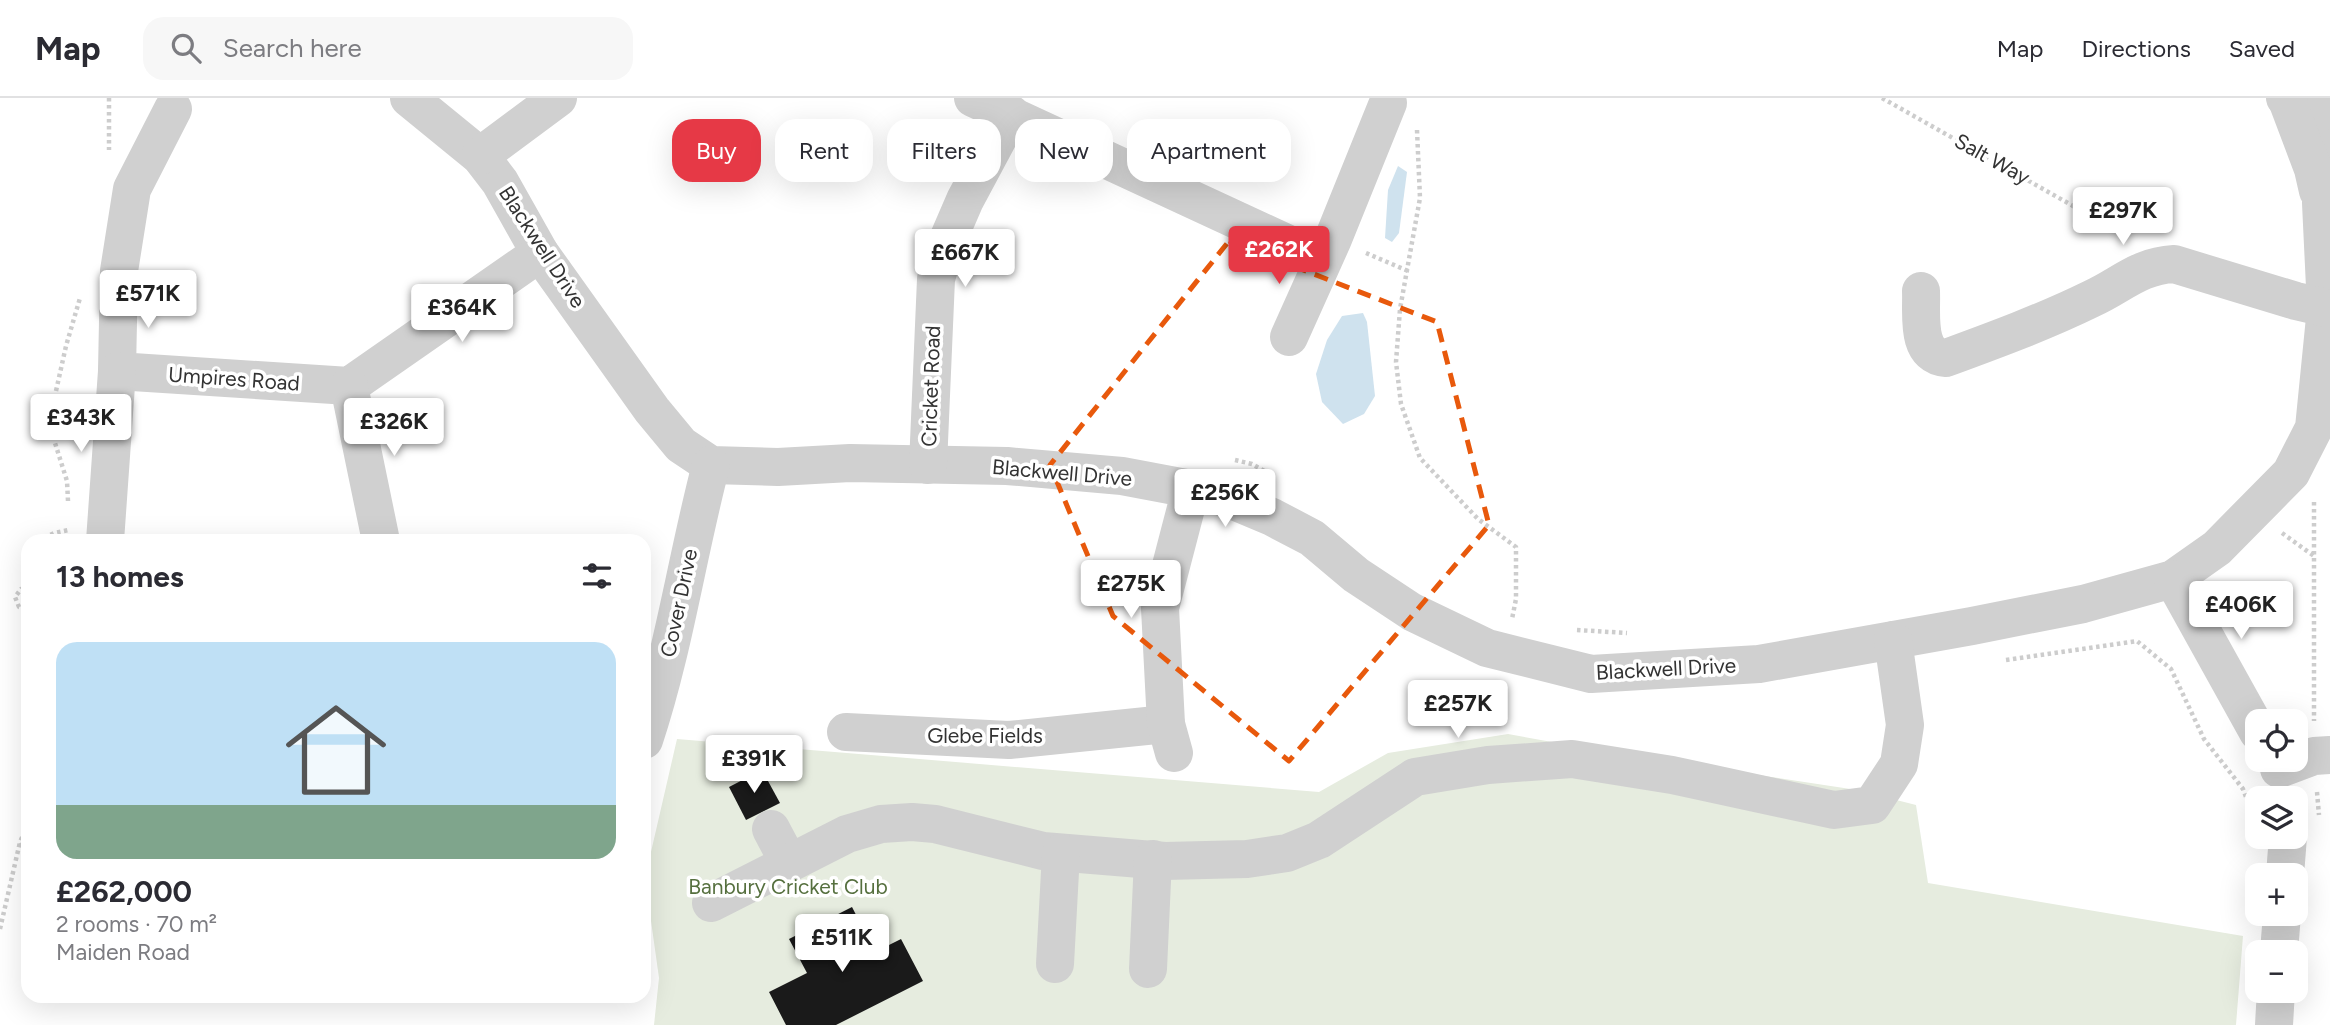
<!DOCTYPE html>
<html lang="en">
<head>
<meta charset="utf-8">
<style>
  :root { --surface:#fff; --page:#f7f7f7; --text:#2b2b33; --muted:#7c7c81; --line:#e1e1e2; --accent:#e63946 }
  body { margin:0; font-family:Figtree,sans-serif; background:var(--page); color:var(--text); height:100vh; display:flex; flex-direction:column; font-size:26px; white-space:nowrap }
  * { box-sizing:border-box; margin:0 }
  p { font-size:23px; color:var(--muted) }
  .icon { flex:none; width:38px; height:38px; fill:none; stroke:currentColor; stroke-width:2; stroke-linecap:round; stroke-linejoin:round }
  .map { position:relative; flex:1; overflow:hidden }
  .drawer { position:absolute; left:21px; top:436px; width:630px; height:469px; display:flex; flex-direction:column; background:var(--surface); border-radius:21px; box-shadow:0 7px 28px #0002 }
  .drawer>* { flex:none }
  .guide { position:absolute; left:672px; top:21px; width:665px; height:63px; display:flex; gap:14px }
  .tools { position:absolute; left:2245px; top:611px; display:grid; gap:14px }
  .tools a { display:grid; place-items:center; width:63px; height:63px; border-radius:14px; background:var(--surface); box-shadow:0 7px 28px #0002; font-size:35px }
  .price { position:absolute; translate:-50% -60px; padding:0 16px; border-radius:7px; background:#fff; color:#222; font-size:23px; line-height:46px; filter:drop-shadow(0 2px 4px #0008) }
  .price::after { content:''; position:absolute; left:50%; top:42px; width:21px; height:16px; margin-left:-10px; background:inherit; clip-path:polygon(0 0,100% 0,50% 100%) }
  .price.current { background:var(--accent); color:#fff }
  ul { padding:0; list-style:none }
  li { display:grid; align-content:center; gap:14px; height:371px; padding:0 35px }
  li span { display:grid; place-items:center; height:217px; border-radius:21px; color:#555 }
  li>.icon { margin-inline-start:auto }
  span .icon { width:126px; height:126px; fill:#fffc; stroke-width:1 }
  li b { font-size:30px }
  h2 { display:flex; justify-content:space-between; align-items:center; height:84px; padding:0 35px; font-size:30px }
  .pill { padding:0 24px; border-radius:21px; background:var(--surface); box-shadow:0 7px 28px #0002; font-size:24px; line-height:63px }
  .pill.current { background:var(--accent); color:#fff }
  header { display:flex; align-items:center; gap:42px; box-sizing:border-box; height:98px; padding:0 35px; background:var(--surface); border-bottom:2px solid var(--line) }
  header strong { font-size:33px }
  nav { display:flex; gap:38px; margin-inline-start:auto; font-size:24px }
  .search { width:490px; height:63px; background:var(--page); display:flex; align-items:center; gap:18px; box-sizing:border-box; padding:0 24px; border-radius:21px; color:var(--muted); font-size:26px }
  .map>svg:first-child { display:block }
  .green { fill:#e6ecdf }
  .water { fill:#cfe2ee }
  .building { fill:#1a1a1a }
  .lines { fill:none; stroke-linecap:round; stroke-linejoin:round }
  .path { stroke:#cdcdcd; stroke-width:4.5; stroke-dasharray:3.5 3.5; stroke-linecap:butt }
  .minor { stroke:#d0d0d0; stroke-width:38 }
  .marked { fill:none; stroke:#e8590c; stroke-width:5; stroke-dasharray:14 9; stroke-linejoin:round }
  .labels { text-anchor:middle; stroke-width:7; stroke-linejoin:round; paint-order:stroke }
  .street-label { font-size:21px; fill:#333; stroke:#fff }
  .park-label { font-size:21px; fill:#56703f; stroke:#fff }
</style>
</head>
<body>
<header>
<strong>Map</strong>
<div class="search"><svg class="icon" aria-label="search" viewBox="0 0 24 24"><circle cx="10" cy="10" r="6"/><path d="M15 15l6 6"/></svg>Search here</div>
<nav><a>Map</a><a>Directions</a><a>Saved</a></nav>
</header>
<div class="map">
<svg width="2330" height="927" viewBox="0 0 2330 927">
  <rect width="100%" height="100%" fill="#fff"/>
  <!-- green -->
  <polygon class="green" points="1508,636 1619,656 1857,692 1916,707 1928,785 2243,838 2236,927 654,927 659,880 645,780 677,641 1319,694 1388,655"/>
  <!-- water -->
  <g class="water">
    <polygon points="1398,68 1407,74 1399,135 1392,144 1385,140 1388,92"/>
    <polygon points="1363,215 1367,224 1375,298 1364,316 1343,326 1322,304 1316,276 1327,242 1342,218"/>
  </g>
  <!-- building -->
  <g class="building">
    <polygon points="762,672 780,705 746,722 729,689"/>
    <polygon points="852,809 875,854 901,841 923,883 836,927 786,927 769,894 807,875 789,841"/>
  </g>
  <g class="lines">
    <!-- path -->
    <g class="path">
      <polyline points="109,0 109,52"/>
      <polyline points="1882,0 2128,139"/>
      <polyline points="1417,32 1420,100 1400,211 1396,264 1401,306 1420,360 1478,421 1516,449 1516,501 1512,521"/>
      <polyline points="1366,155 1408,173"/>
      <polyline points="1235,362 1252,366 1266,374"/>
      <polyline points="68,403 67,383 55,345 56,293 66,248 80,200"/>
      <polyline points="2314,404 2314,623"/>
      <polyline points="2282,435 2314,458"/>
      <polyline points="38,443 54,435 69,432"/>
      <polyline points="26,491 28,466"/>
      <polyline points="25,511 25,539 28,547"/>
      <polyline points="26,511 19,509 15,499 21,491 28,491"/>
      <polyline points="1577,532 1627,535"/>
      <polyline points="2006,562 2137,543 2171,571 2204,641 2243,691 2255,723"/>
      <polyline points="2317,694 2319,717"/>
      <polyline points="20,745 28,759"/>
      <polyline points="0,831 20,744 28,726"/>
    </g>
    <!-- minor -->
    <g class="minor">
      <polyline points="409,0 480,58 500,84 540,155 652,312 681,347 711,367 778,369 850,365 1007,368 1122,378 1191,391 1229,401 1272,419 1312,440 1356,477 1412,514 1487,550 1591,576 1759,566 1972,528 2083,506 2173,481 2217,450 2291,375 2314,330 2326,210 2321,105 2330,45"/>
      <polyline points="973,0 1323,162"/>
      <path d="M2285 0C2299 10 2313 15 2330 12"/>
      <polyline points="2287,2 2313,71 2318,93"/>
      <polyline points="173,11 132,91 119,173 117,273 349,288 540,155"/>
      <polyline points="480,58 558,0"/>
      <path d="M1921 193C1922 216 1915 258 1946 260 1995 242 2044 224 2091 201 2122 187 2138 168 2174 166L2296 203 2326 210"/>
      <polyline points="1289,239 1333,141 1388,5"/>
      <polyline points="349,288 381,443"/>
      <polyline points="928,367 936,181 946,146 965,102 1011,16"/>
      <polyline points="105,443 117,273"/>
      <polyline points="2173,481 2258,634"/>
      <polyline points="846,634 1009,642 1166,626"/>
      <path d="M644 642C674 552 687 458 711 367"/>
      <polyline points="1174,655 1166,626 1160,510 1191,391"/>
      <polyline points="2279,671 2314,658 2330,657"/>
      <polyline points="771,731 789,765"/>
      <polyline points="2285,777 2288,738"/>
      <polyline points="711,805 847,736 881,726 912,724 935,726 1043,753 1165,763 1247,761 1287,755 1319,742 1415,679 1488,667 1572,661 1672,677 1834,712 1872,707 1899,666 1905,627 1893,542"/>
      <polyline points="2279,854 2282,816"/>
      <polyline points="1055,866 1061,755"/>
      <polyline points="1148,871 1153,761"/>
      <polyline points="2274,927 2276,892"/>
    </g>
  </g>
  <!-- marked area -->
  <path class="marked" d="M1229 143 1437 224 1489 427 1289 663 1113 518 1050 367Z"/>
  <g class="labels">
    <!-- street labels -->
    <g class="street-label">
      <text transform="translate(1992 61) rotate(29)" y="7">Salt Way</text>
      <text transform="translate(542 149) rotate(57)" y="7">Blackwell Drive</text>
      <text transform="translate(234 281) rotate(4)" y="7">Umpires Road</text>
      <text transform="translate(931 288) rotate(-88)" y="7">Cricket Road</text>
      <text transform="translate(1062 375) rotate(5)" y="7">Blackwell Drive</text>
      <text transform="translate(679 505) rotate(-78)" y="7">Cover Drive</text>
      <text transform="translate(1666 571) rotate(-3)" y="7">Blackwell Drive</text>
      <text x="985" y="645">Glebe Fields</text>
    </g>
    <!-- park labels -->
    <g class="park-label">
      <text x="788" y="796">Banbury Cricket Club</text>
    </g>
  </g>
</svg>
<div class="tools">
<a><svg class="icon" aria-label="locate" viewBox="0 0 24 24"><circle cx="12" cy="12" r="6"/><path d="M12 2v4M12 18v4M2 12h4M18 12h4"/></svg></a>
<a><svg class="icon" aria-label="layers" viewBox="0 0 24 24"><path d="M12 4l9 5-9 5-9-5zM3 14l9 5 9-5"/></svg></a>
<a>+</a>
<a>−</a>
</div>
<b class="price" style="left:2123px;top:149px">£297K</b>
<b class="price current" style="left:1279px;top:188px">£262K</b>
<b class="price" style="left:965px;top:191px">£667K</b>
<b class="price" style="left:148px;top:232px">£571K</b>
<b class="price" style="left:462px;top:246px">£364K</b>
<b class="price" style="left:81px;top:356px">£343K</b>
<b class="price" style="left:394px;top:360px">£326K</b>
<b class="price" style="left:1225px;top:431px">£256K</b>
<b class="price" style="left:1131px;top:522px">£275K</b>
<b class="price" style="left:2241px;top:543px">£406K</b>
<b class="price" style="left:1458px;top:642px">£257K</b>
<b class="price" style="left:754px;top:697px">£391K</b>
<b class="price" style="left:842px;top:876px">£511K</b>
<div class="guide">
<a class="pill current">Buy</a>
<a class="pill">Rent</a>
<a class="pill">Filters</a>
<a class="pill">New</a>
<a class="pill">Apartment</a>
</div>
<section class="drawer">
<h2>13 homes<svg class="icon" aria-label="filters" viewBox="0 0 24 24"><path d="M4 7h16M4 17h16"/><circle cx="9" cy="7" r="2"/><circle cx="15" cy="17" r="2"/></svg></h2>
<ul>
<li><span style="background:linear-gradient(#bfe0f5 75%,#7fa58c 0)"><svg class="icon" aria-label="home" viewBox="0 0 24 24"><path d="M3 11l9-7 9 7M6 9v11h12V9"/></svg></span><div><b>£262,000</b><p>2 rooms · 70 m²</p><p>Maiden Road</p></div></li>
</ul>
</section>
</div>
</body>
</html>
